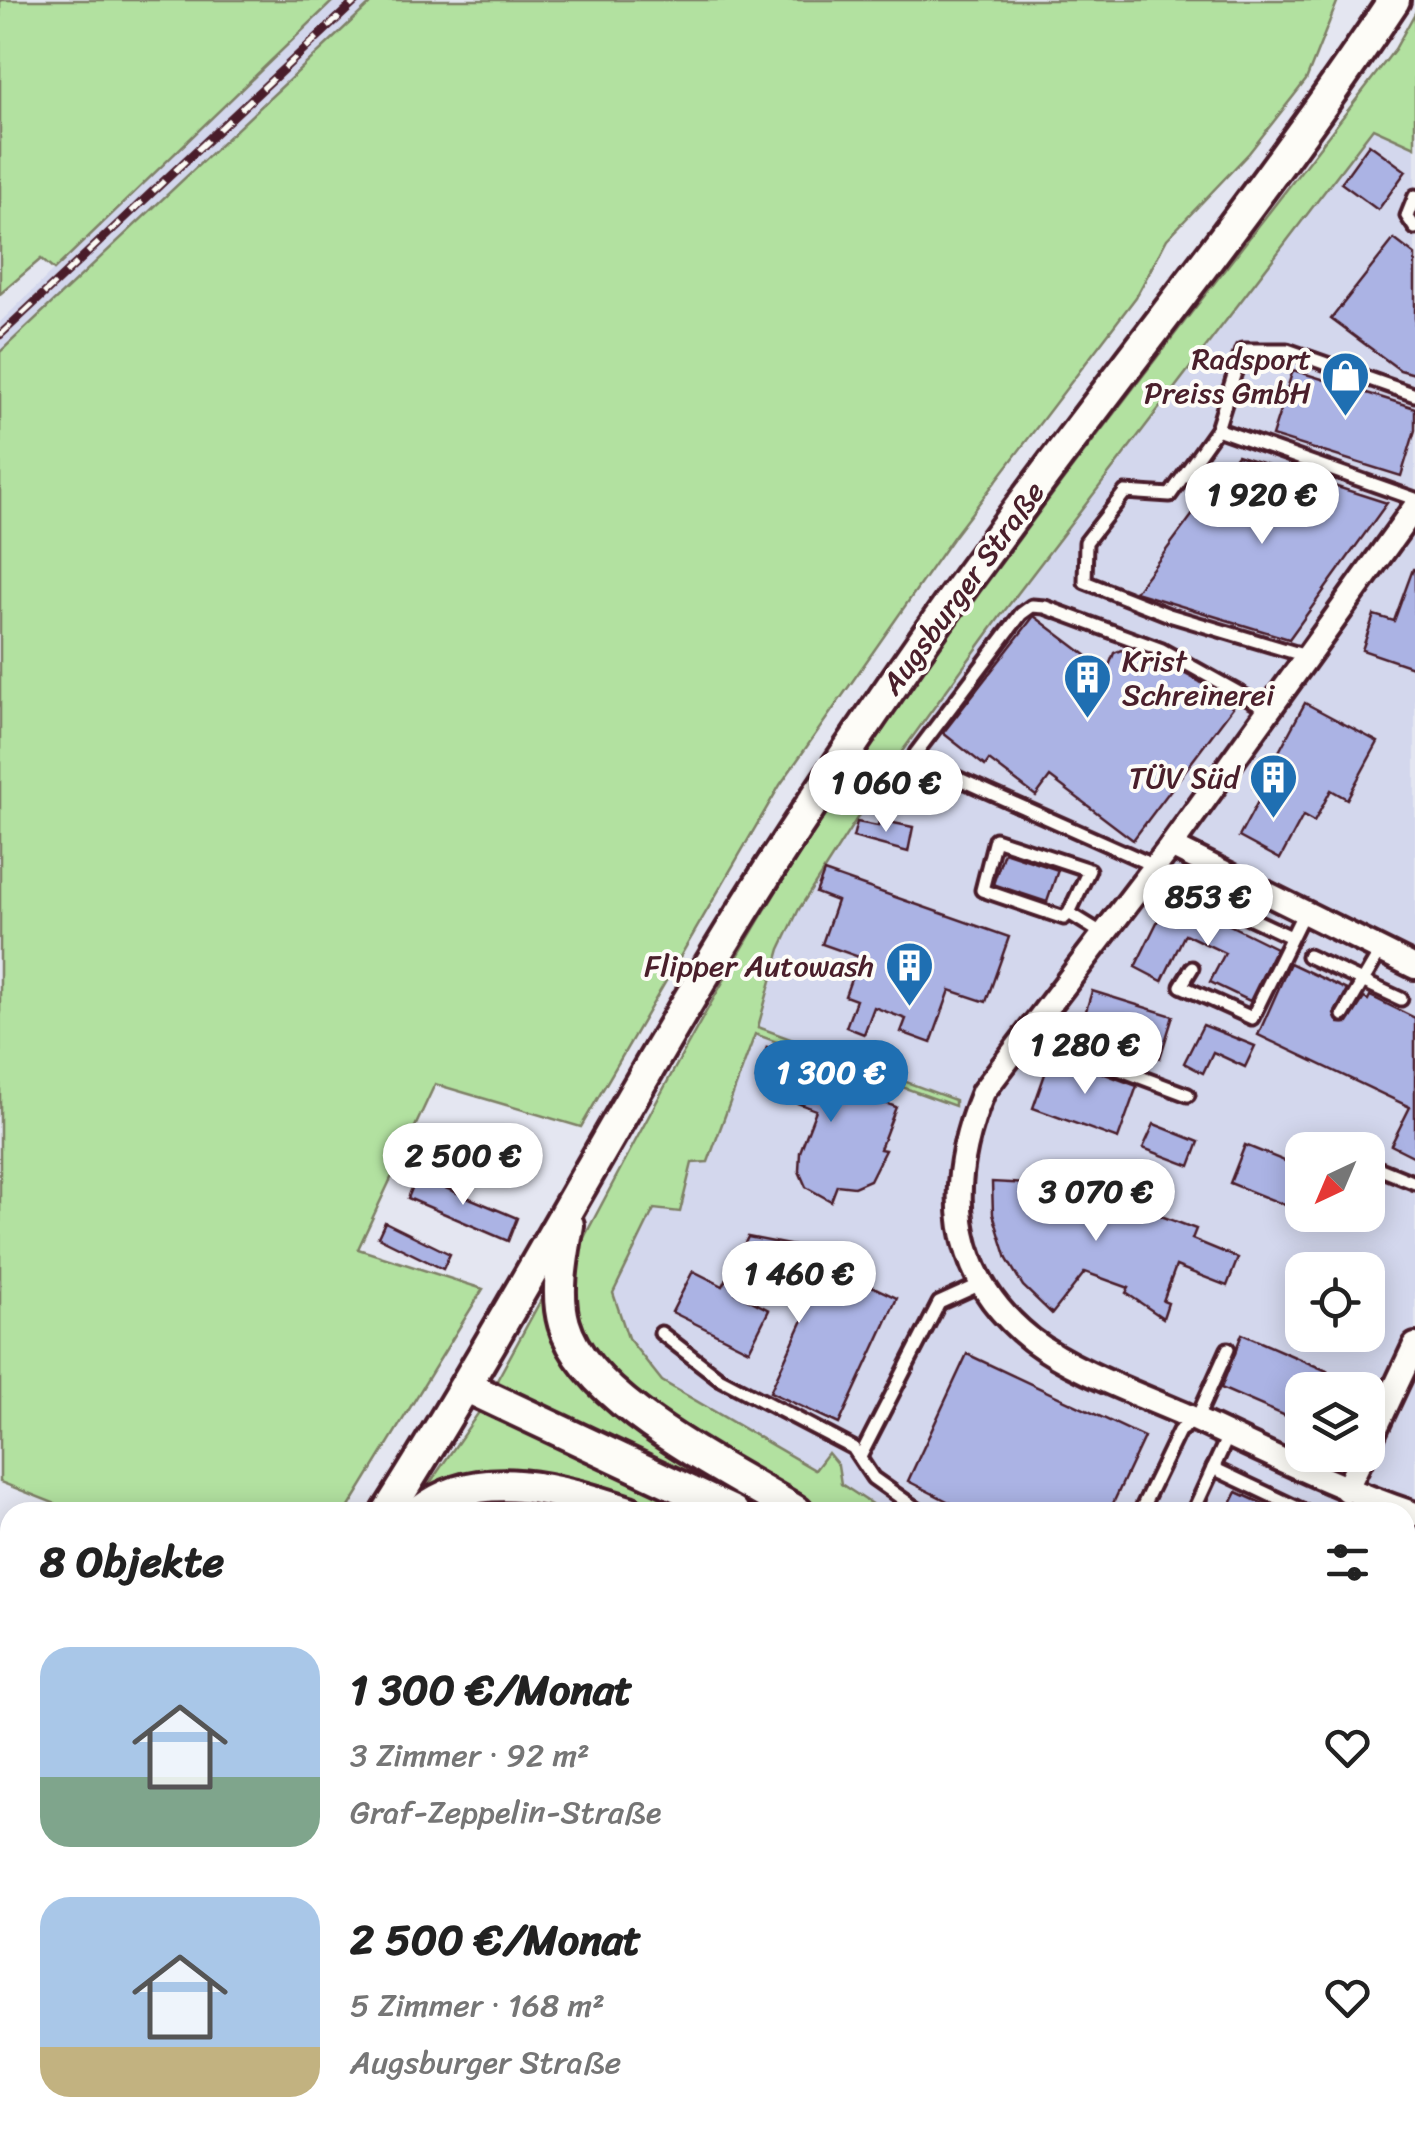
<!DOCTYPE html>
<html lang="de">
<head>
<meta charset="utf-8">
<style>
  :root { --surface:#fff; --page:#f2f2f2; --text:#222; --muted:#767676; --accent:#1f6fb2 }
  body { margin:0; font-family:Sriracha,sans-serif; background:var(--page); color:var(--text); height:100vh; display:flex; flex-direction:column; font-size:38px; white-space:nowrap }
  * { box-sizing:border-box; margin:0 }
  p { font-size:32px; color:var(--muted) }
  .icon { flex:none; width:55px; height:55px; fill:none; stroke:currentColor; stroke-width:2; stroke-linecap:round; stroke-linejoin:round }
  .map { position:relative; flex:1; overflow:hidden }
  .side { position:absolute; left:0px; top:1502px; width:1415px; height:642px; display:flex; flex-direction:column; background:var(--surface); border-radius:30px 30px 0 0; box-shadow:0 5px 25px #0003 }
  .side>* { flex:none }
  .needle { width:65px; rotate:224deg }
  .controls { position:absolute; left:1285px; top:1132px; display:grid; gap:20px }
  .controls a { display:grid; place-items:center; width:100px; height:100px; border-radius:20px; background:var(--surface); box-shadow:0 5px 25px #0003; font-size:50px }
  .price { position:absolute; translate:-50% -85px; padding:0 22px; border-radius:35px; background:#fff; color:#222; font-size:32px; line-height:65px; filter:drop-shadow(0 2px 5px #0008) }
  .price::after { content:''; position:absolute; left:50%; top:60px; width:30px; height:22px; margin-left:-15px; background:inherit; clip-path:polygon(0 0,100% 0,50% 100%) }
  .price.active { background:var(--accent); color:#fff }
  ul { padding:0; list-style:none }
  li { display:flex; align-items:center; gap:30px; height:250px; padding:0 40px }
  li span { display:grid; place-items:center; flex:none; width:280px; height:200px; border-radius:30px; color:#555 }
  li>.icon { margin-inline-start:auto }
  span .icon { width:120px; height:120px; fill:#fffc; stroke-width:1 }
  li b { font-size:42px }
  h2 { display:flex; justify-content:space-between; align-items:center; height:120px; padding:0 40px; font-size:42px }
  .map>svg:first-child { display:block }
  .built { fill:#d3d7ed; fill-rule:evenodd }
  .green { fill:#b2e1a0; stroke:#7e8066; stroke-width:2.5 }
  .building { fill:#abb3e4; stroke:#4a1f2b; stroke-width:2.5 }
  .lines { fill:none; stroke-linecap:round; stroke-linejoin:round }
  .lane-casing { stroke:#4a1f2b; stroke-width:19 }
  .street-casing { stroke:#4a1f2b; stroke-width:30 }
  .secondary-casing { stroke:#4a1f2b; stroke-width:38 }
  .lane { stroke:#fdfcf7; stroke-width:11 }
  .street { stroke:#fdfcf7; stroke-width:22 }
  .secondary { stroke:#fdfcf7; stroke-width:30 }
  .rail-casing { stroke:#4a1f2b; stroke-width:9 }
  .rail { stroke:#fdfcf7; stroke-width:5; stroke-dasharray:15; stroke-linecap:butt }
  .labels { text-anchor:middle; stroke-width:8; stroke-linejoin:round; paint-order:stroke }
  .poi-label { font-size:30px; fill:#4a1f2b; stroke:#fdfcf7; text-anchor:end }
  .street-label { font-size:30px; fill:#4a1f2b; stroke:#fdfcf7 }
</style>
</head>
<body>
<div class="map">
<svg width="1415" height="2144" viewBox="0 0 1415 2144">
  <rect width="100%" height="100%" fill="#e4e6f1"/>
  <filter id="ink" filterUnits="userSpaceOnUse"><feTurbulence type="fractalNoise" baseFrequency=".01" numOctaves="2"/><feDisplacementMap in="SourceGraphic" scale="20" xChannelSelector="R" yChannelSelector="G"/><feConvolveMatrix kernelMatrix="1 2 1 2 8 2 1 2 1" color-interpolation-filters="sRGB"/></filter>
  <g filter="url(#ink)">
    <!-- built -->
    <g class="built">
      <polygon points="334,0 374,0 0,352 0,322"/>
      <path d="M1415 72V1804L1405 1799V1512H864L733 1422 662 1381 631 1347 605 1297 691 1089 837 847 999 618ZM1302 1150H1368V1215H1302ZM1302 1270H1368V1335H1302ZM1302 1390H1368V1455H1302Z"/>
    </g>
    <!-- green -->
    <g class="green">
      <polygon points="0,0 334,0 54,270 41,259 0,294"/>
      <polygon points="374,0 1338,0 1306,80 1249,153 1167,239 1136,297 954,536 780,785 581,1127 435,1084 358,1249 483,1289 346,1512 76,1512 0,1482 0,352"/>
      <path d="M1415 13V147L1373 128 999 618 882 779 799 909 780 949 758 1027 955 1100V1106L755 1034 708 1162 692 1163 680 1212 654 1209 613 1293 628 1338 662 1381 815 1470 828 1453 838 1465 841 1484 884 1512H814L612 1380 573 1322 572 1287 577 1251C664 1086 751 922 856 767 1025 520 1213 287 1395 49Z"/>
      <polygon points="548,1287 561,1342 779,1512 761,1512 497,1390 495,1384"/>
      <polygon points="479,1412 486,1413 703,1512 657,1512 589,1489 425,1490"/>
      <polygon points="0,1658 10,1663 10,2068 0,2084"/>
      <polygon points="1405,2027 1415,2031 1415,2144 37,2144 42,2135 1405,2135"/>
    </g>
    <!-- building -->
    <g class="building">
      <polygon points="1369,144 1406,171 1378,210 1341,183"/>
      <polygon points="1394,239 1415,255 1415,374 1400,370 1331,319"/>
      <polygon points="1293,370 1415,408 1415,430 1401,476 1272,436"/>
      <polygon points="1237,455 1387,503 1289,639 1135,592"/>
      <polygon points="1413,569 1415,569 1415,668 1362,650 1374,615 1394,621"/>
      <polygon points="1034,616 1107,671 1114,653 1121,650 1129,653 1139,676 1153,657 1200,682 1233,707 1133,840 1050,777 1036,796 989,760 985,766 943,733"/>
      <polygon points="1305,703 1378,742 1347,799 1331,790 1314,822 1303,816 1280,859 1239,837 1262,794 1253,788 1262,771 1267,774"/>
      <polygon points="879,820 913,827 908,852 853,837 857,822 878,826"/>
      <polygon points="1004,852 1058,870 1047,902 993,884"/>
      <polygon points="824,872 1009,937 986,1002 950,990 931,1043 901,1032 906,1019 874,1007 864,1034 846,1027 856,1000 845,996 859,957 822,944 837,901 816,893"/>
      <polygon points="1187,904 1276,948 1250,1001 1210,982 1225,953 1185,934 1162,981 1135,967 1164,908"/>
      <polygon points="1290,963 1347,990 1334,1014 1339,1023 1348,1023 1364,998 1368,1000 1370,996 1415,1018 1415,1157 1391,1145 1410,1107 1258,1035"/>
      <polygon points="1092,991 1173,1016 1160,1058 1079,1034"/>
      <polygon points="1203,1025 1255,1046 1245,1067 1213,1052 1203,1073 1184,1063"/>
      <polygon points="767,1047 811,1065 808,1074 896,1107 880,1149 885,1150 870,1180 854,1187 837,1185 831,1201 806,1187 799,1171 800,1152 816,1110 779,1096 782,1088 756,1079"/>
      <polygon points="1052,1054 1137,1086 1118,1139 1033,1108"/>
      <polygon points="1154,1124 1199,1142 1190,1166 1143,1148"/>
      <polygon points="475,1131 504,1144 492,1170 463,1157"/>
      <polygon points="1245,1145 1302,1168 1302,1212 1230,1183"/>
      <polygon points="417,1176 517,1218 508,1241 408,1198"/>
      <polygon points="1067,1181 1196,1229 1192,1239 1238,1258 1227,1286 1176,1266 1163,1301 1168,1303 1163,1318 1126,1293 1129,1288 1085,1272 1052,1314 1023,1286 1007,1259 993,1214 992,1182 1065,1186"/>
      <polygon points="385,1222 450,1254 443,1269 378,1237"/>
      <polygon points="748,1237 809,1249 808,1256 897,1298 839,1424 770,1392 825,1272 754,1258 736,1293 769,1310 749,1350 672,1312 693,1271 723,1286"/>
      <polygon points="1242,1334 1327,1371 1319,1390 1302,1390 1302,1423 1221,1388"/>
      <polygon points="967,1354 1144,1437 1109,1512 969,1512 908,1481"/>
      <polygon points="1237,1492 1281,1512 1227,1512"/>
    </g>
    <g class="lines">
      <defs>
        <g id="lane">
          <polyline points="1415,196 1407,216 1415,228"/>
          <polyline points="1217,429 1242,350 1287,350 1415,395"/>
          <polyline points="1306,656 1169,615 1085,582 1086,542 1125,492 1170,495 1217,429 1415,499"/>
          <polyline points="1155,866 919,761 916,753 1021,614 1032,606 1045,607 1162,650 1268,709"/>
          <polyline points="1199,894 1291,937"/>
          <polyline points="1069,913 1064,918 982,890 995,839 1089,870 1069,913 1103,934"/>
          <polyline points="1308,956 1401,999"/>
          <polyline points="1192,968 1181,986 1252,1018 1304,912"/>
          <polyline points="1343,1015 1381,950"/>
          <polyline points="1026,1034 1188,1095"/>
          <polyline points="1321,1145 1334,1150"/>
          <polyline points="1368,1164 1415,1183"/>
          <polyline points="661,1333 719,1378 853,1448 873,1478 921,1512"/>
          <polyline points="860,1457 939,1303 981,1284"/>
          <polyline points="1213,1468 1306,1512"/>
          <polyline points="1140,1512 1179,1431 1196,1420 1228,1349"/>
          <polyline points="1193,1512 1228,1436"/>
        </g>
        <g id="street">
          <path d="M1415 507 1171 846 983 1092C945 1185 948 1274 1032 1340 1074 1372 1141 1395 1190 1417 1265 1452 1337 1488 1415 1514"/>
          <polyline points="1171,846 1415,967"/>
          <polyline points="1368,1445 1415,1345"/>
          <polyline points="1346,1490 1363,1455"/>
        </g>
        <g id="secondary">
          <path d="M568 1225C563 1255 555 1293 564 1324 586 1403 730 1470 797 1512"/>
          <polyline points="467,1387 733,1512"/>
          <path d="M388 1512C536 1278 661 1029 815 799 870 718 924 637 982 559 1118 372 1266 193 1394 0"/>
          <path d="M420 1512C479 1464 563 1491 629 1512"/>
          <polyline points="1405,1824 1415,1828"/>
          <polyline points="2,2144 10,2130"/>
        </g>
      </defs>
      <!-- lane casing -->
      <use href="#lane" class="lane-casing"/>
      <!-- street casing -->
      <use href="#street" class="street-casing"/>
      <!-- secondary casing -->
      <use href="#secondary" class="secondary-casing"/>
      <!-- lane -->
      <use href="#lane" class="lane"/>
      <!-- street -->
      <use href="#street" class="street"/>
      <!-- secondary -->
      <use href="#secondary" class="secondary"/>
      <defs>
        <polyline id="rail" points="0,335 357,0"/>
      </defs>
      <!-- rail casing -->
      <use href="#rail" class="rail-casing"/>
      <!-- rail -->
      <use href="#rail" class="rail"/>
    </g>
  </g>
  <!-- icons -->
  <defs>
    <symbol id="shop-pin" viewBox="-11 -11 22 30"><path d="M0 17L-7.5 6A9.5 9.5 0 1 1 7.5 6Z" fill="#1f6fb2" stroke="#fdfcf7"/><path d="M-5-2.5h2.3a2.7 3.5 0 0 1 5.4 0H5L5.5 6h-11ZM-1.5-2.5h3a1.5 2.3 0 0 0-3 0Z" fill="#fff"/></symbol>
    <symbol id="building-pin" viewBox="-11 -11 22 30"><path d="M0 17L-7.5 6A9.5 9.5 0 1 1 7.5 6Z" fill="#1f6fb2" stroke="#fdfcf7"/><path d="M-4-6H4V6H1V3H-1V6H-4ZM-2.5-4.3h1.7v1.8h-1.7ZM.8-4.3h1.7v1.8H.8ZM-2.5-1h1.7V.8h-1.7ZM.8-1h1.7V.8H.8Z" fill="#fff"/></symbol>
  </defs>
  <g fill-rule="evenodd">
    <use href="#shop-pin" x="1318" y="348" width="55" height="75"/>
    <use href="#building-pin" x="1060" y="650" width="55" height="75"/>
    <use href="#building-pin" x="1246" y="750" width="55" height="75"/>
    <use href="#building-pin" x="882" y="938" width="55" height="75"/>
  </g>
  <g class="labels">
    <!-- poi labels -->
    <g class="poi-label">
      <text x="1311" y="369">Radsport<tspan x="1311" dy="34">Preiss GmbH</tspan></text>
      <text x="1122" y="671" text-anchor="start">Krist<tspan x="1122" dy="34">Schreinerei</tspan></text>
      <text x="1239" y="788">TÜV Süd</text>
      <text x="874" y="976">Flipper Autowash</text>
    </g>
    <!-- street labels -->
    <g class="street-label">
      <text transform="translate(963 588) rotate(-54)" y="10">Augsburger Straße</text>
    </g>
  </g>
</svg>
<div class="controls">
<a><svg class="needle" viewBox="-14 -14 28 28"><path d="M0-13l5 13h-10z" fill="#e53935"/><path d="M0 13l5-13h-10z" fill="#767676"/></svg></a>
<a><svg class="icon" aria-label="locate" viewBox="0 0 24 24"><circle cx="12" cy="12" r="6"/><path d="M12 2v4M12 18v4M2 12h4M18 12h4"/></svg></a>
<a><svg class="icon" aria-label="layers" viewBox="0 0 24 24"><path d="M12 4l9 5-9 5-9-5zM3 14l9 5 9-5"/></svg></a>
</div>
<b class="price" style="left:1262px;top:547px">1 920 €</b>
<b class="price" style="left:886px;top:835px">1 060 €</b>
<b class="price" style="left:1208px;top:949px">853 €</b>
<b class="price" style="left:1085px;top:1097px">1 280 €</b>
<b class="price active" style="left:831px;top:1125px">1 300 €</b>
<b class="price" style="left:463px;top:1208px">2 500 €</b>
<b class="price" style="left:1096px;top:1244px">3 070 €</b>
<b class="price" style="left:799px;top:1326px">1 460 €</b>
<section class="side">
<h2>8 Objekte<svg class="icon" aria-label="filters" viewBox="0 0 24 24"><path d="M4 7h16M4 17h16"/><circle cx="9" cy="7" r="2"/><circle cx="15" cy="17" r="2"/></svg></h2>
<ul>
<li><span style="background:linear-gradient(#a9c7e8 65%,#7fa58c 0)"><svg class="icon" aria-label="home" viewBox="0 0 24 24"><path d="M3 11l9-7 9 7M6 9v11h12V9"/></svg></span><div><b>1 300 €/Monat</b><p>3 Zimmer · 92 m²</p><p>Graf-Zeppelin-Straße</p></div><svg class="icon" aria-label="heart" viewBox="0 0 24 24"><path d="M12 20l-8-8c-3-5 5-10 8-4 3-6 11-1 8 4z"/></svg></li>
<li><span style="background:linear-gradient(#a9c7e8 75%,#c2b280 0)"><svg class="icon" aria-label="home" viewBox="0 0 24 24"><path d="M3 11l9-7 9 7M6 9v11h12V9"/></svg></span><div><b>2 500 €/Monat</b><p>5 Zimmer · 168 m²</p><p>Augsburger Straße</p></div><svg class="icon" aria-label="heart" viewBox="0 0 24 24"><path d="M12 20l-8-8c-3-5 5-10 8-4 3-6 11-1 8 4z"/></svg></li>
</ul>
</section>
</div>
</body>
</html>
